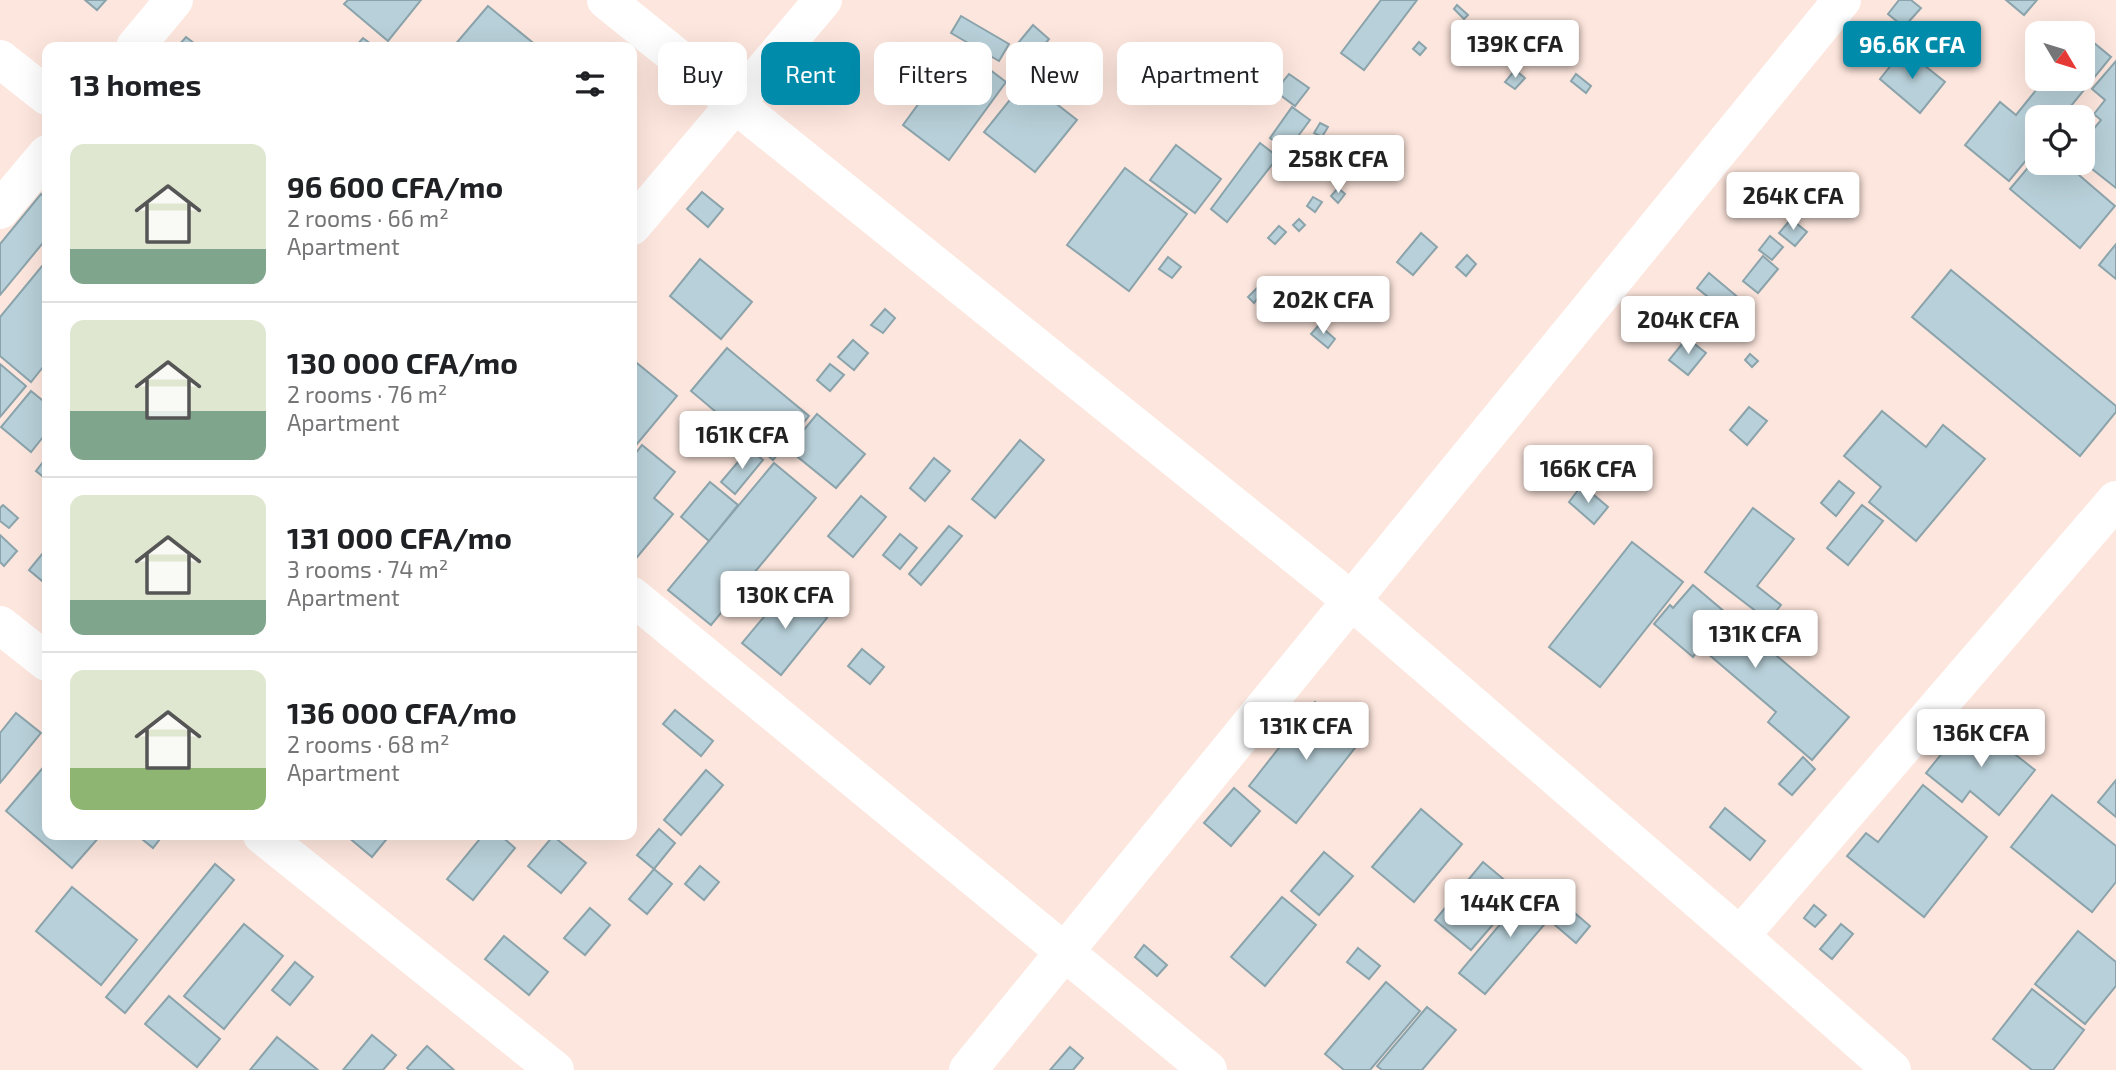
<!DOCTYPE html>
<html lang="en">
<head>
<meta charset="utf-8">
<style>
  :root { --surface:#fff; --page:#f2f2f2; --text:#202124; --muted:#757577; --line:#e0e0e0; --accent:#018baa }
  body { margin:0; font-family:"Exo 2",sans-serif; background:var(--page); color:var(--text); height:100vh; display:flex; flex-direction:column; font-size:26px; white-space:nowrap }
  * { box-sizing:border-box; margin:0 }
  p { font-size:23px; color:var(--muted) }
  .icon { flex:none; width:38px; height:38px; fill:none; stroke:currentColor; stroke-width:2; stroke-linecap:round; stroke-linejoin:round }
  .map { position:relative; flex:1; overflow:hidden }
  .panel { position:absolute; left:42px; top:42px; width:595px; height:798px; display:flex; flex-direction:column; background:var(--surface); border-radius:14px; box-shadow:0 7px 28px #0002 }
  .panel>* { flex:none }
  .hud { position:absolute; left:658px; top:42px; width:665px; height:63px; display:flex; gap:14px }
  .needle { width:46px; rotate:128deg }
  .buttons { position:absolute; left:2025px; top:21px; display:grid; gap:14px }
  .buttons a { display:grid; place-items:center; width:70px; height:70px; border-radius:14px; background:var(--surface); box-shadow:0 7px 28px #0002; font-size:35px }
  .price { position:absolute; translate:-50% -60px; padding:0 16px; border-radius:7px; background:#fff; color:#222; font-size:23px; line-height:46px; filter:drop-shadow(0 2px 4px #0008) }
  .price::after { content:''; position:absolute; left:50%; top:42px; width:21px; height:16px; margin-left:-10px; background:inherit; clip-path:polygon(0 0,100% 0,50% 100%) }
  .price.active { background:var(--accent); color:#fff }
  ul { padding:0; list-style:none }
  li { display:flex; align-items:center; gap:21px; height:175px; padding:0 28px }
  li+li { border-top:2px solid var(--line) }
  li span { display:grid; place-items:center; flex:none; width:196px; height:140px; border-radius:14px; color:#555 }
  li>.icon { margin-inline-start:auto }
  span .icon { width:84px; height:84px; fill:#fffc; stroke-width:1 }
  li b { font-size:30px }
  h2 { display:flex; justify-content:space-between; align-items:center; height:84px; padding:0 28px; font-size:30px }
  .tag { padding:0 24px; border-radius:14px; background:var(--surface); box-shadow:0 7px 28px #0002; font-size:24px; line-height:63px }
  .tag.active { background:var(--accent); color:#fff }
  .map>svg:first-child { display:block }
  .building { fill:#b8d0d9; stroke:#8ba3ab; stroke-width:2 }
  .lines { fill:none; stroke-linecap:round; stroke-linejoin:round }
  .minor { stroke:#fff; stroke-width:38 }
</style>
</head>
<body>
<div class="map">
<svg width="2116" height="1070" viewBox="0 0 2116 1070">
  <rect width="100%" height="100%" fill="#fde6dd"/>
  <!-- building -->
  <g class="building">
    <polygon points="85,0 106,0 97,10"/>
    <polygon points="348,0 421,0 388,41 344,4"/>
    <polygon points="1381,0 1417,0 1364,70 1341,53"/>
    <polygon points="1899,0 1911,0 1921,8 1904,27 1888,14"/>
    <polygon points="2006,0 2037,0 2024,15"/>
    <polygon points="1457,5 1468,15 1464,19 1454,9"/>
    <polygon points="488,6 532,42 528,47 453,47"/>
    <polygon points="961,16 1009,44 999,61 951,33"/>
    <polygon points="1033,25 1049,39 1027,66 1010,53"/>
    <polygon points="2082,33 2111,57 2062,117 2037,117 2037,147 2009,181 1965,145 2000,102 2016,115 2045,79 2082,79"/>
    <polygon points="186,37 199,47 177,47"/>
    <polygon points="363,38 375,47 355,47"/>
    <polygon points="1419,42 1426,48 1420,55 1413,49"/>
    <polygon points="960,47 1006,82 949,160 903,125"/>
    <polygon points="1904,49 1945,82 1920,113 1880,79"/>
    <polygon points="2116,61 2116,188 2082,161 2082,143 2101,120 2094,114 2105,100 2092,89"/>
    <polygon points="1515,70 1525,78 1515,89 1505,82"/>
    <polygon points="1289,74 1309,88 1295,106 1275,91"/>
    <polygon points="1576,74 1591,86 1586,93 1571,81"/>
    <polygon points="1026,80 1077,120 1035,172 984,132"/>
    <polygon points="1292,107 1310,120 1287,151 1270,138"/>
    <polygon points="1320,123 1328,127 1322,137 1314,133"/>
    <polygon points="1260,143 1278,157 1227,222 1211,209"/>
    <polygon points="1176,145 1221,179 1195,213 1150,180"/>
    <polygon points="2037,157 2037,163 2065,163 2115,206 2080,248 2010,189"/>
    <polygon points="1125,168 1187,214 1129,291 1067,245"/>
    <polygon points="1338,188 1345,194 1338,203 1331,196"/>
    <polygon points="1794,190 1811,205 1798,221 1780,207"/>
    <polygon points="702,192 723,209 708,227 687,209"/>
    <polygon points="41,194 47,200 47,238 0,295 0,244"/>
    <polygon points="1313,197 1322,202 1315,212 1307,206"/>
    <polygon points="1299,219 1305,225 1299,231 1293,225"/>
    <polygon points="1791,219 1807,232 1795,246 1779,233"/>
    <polygon points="1279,226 1286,232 1275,244 1268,238"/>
    <polygon points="1421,233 1437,247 1413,275 1397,262"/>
    <polygon points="1770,236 1783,247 1772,260 1759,250"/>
    <polygon points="2116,244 2116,279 2099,265"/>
    <polygon points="1467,255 1476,264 1466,276 1456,267"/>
    <polygon points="1763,256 1778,269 1758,293 1743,281"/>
    <polygon points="1168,257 1181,267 1172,278 1159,269"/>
    <polygon points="700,259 752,302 721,339 670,296"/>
    <polygon points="47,260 47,362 31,382 0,356 0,317"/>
    <polygon points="1951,270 2116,406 2116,412 2080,456 1912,317"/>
    <polygon points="1709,273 1746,304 1734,318 1697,288"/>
    <polygon points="1259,286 1265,290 1254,303 1248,297"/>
    <polygon points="1370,296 1377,302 1370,310 1363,304"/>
    <polygon points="885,309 895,318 883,333 871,325"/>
    <polygon points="1319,325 1335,339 1328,348 1311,334"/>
    <polygon points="1687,338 1706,353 1688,375 1669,360"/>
    <polygon points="853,340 868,353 854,370 838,357"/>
    <polygon points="727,348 809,416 773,460 691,391"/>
    <polygon points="1750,354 1758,361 1752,367 1745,360"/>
    <polygon points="632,359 677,396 632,450"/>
    <polygon points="0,364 26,386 0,417"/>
    <polygon points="830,364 844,375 830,391 817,380"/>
    <polygon points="31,391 47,404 47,432 31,452 1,427"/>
    <polygon points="1749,407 1767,421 1747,445 1730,430"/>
    <polygon points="1882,411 1926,447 1943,425 1985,459 1916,541 1869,502 1881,487 1844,456"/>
    <polygon points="817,414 865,454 836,488 788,449"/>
    <polygon points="1020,440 1044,460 995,518 972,499"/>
    <polygon points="642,445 675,472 654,498 673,514 633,562 632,458"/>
    <polygon points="749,449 763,460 735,494 721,482"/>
    <polygon points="47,457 47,480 36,471"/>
    <polygon points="934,458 950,471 925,501 910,488"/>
    <polygon points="774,463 816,498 711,625 668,590"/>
    <polygon points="1839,481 1854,493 1836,516 1821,503"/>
    <polygon points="710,482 738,505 709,541 681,517"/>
    <polygon points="1582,485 1608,507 1594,524 1569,502"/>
    <polygon points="861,496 886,517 853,557 828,536"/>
    <polygon points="3,505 18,518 9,528 0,521 0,508"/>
    <polygon points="1862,505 1883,521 1848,565 1827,548"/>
    <polygon points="1753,508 1794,539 1757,586 1781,605 1777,610 1797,624 1788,636 1705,572"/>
    <polygon points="949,526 962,536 921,585 909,574"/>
    <polygon points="900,534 917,548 900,569 883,555"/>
    <polygon points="0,535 17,551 4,566 0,562"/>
    <polygon points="1632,542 1683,582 1600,687 1549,647"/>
    <polygon points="47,548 47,585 29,570"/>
    <polygon points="1693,585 1849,717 1812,760 1768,722 1776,712 1700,647 1693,657 1654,624 1670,605 1673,608"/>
    <polygon points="789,587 827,618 781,675 742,643"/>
    <polygon points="862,649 884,667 870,684 848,666"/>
    <polygon points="1315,702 1362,739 1296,823 1249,786"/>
    <polygon points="675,710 713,741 701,756 663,724"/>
    <polygon points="16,713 41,733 0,783 0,733"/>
    <polygon points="1970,719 2035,770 1999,815 1970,791 1962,802 1926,773"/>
    <polygon points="1803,757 1815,769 1792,795 1779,784"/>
    <polygon points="47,763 47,835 101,835 72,868 6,811"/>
    <polygon points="706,770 723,785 681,835 664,820"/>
    <polygon points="2116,780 2116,817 2098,802"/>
    <polygon points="1923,785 1987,837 1924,917 1847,856 1866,833 1878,842"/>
    <polygon points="1234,788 1260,811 1231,846 1204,823"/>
    <polygon points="2052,795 2116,846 2116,882 2092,912 2011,847"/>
    <polygon points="1725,808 1765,841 1750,860 1710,827"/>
    <polygon points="1421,809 1462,844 1414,902 1372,867"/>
    <polygon points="659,829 675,843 654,869 637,855"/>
    <polygon points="137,835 163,835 153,848"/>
    <polygon points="350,835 390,835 372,857 348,837"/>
    <polygon points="483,835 500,835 515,848 473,900 447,879"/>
    <polygon points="553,836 586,863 561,893 528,866"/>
    <polygon points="1324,852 1353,876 1319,915 1291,891"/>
    <polygon points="1483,862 1520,893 1471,950 1435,920"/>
    <polygon points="215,864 234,880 125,1013 106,997"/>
    <polygon points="700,866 719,882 704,900 685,884"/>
    <polygon points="654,869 672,884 647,914 629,899"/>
    <polygon points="1535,883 1561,905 1485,994 1459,973"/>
    <polygon points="72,887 137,940 101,985 36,931"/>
    <polygon points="1282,897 1316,925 1265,986 1231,957"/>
    <polygon points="1563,903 1590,926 1576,943 1549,920"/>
    <polygon points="1814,905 1826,915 1815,927 1804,918"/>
    <polygon points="590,908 610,925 585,955 564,938"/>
    <polygon points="244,924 283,956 224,1029 184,996"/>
    <polygon points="1841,924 1853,934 1832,959 1820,949"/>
    <polygon points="2078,931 2116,962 2116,986 2085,1024 2035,984"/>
    <polygon points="504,936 548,972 529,995 485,959"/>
    <polygon points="1144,945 1167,965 1157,976 1135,957"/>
    <polygon points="1358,948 1380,966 1369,979 1347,962"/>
    <polygon points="295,962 313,977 290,1005 272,990"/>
    <polygon points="1386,982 1420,1011 1370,1070 1344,1070 1325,1054"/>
    <polygon points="2032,989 2084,1030 2053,1070 2032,1070 1993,1039"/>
    <polygon points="169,996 220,1039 197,1067 145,1024"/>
    <polygon points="1427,1007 1456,1030 1422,1070 1382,1070 1377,1066"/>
    <polygon points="372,1035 396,1055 383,1070 343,1070"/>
    <polygon points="277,1037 318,1070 250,1070"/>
    <polygon points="427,1046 454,1070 409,1070 407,1068"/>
    <polygon points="1070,1047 1083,1058 1073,1070 1050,1070"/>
  </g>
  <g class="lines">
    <!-- minor -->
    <g class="minor">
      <polyline points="606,0 1352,601 1740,936 1892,1070"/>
      <polyline points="135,47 174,0"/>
      <polyline points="0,59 47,96"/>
      <polyline points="0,210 47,154"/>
      <polyline points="632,226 823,0"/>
      <polyline points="632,596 1208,1070"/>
      <polyline points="0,625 47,662"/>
      <polyline points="262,835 555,1070"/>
      <polyline points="1740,936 2116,500"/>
      <polyline points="968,1070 1842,0"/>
    </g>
  </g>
</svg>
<div class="buttons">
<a><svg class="needle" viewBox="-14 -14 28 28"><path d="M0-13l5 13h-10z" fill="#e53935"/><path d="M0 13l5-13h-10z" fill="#757577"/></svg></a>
<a><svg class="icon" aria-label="locate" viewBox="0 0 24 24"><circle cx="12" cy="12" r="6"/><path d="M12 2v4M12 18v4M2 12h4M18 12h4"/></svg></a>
</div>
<b class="price" style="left:1515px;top:80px">139K CFA</b>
<b class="price active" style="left:1912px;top:81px">96.6K CFA</b>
<b class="price" style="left:1338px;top:195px">258K CFA</b>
<b class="price" style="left:1793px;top:232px">264K CFA</b>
<b class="price" style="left:1323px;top:336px">202K CFA</b>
<b class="price" style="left:1688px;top:356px">204K CFA</b>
<b class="price" style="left:742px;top:471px">161K CFA</b>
<b class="price" style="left:1588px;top:505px">166K CFA</b>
<b class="price" style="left:785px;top:631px">130K CFA</b>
<b class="price" style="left:1755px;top:670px">131K CFA</b>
<b class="price" style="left:1306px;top:762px">131K CFA</b>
<b class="price" style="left:1981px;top:769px">136K CFA</b>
<b class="price" style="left:1510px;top:939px">144K CFA</b>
<div class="hud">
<a class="tag">Buy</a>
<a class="tag active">Rent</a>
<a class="tag">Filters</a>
<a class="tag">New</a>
<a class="tag">Apartment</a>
</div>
<section class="panel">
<h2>13 homes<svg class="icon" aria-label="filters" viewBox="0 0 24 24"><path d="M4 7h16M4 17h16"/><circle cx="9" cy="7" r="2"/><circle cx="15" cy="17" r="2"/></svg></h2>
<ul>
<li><span style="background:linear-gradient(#dfe7d0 75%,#7fa58c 0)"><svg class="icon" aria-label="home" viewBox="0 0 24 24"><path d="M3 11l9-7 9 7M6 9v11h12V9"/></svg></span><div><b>96 600 CFA/mo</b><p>2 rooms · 66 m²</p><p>Apartment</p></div></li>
<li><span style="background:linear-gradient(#dfe7d0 65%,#7fa58c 0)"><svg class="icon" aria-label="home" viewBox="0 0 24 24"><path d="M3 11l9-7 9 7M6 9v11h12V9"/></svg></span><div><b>130 000 CFA/mo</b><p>2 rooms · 76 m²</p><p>Apartment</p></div></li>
<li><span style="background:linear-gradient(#dfe7d0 75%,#7fa58c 0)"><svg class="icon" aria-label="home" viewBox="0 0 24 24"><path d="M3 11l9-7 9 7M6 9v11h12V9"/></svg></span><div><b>131 000 CFA/mo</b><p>3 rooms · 74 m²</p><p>Apartment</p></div></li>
<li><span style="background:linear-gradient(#dfe7d0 70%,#8fb573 0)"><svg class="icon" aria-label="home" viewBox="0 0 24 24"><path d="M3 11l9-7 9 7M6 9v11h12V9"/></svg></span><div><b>136 000 CFA/mo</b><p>2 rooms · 68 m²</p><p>Apartment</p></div></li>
</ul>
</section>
</div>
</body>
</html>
